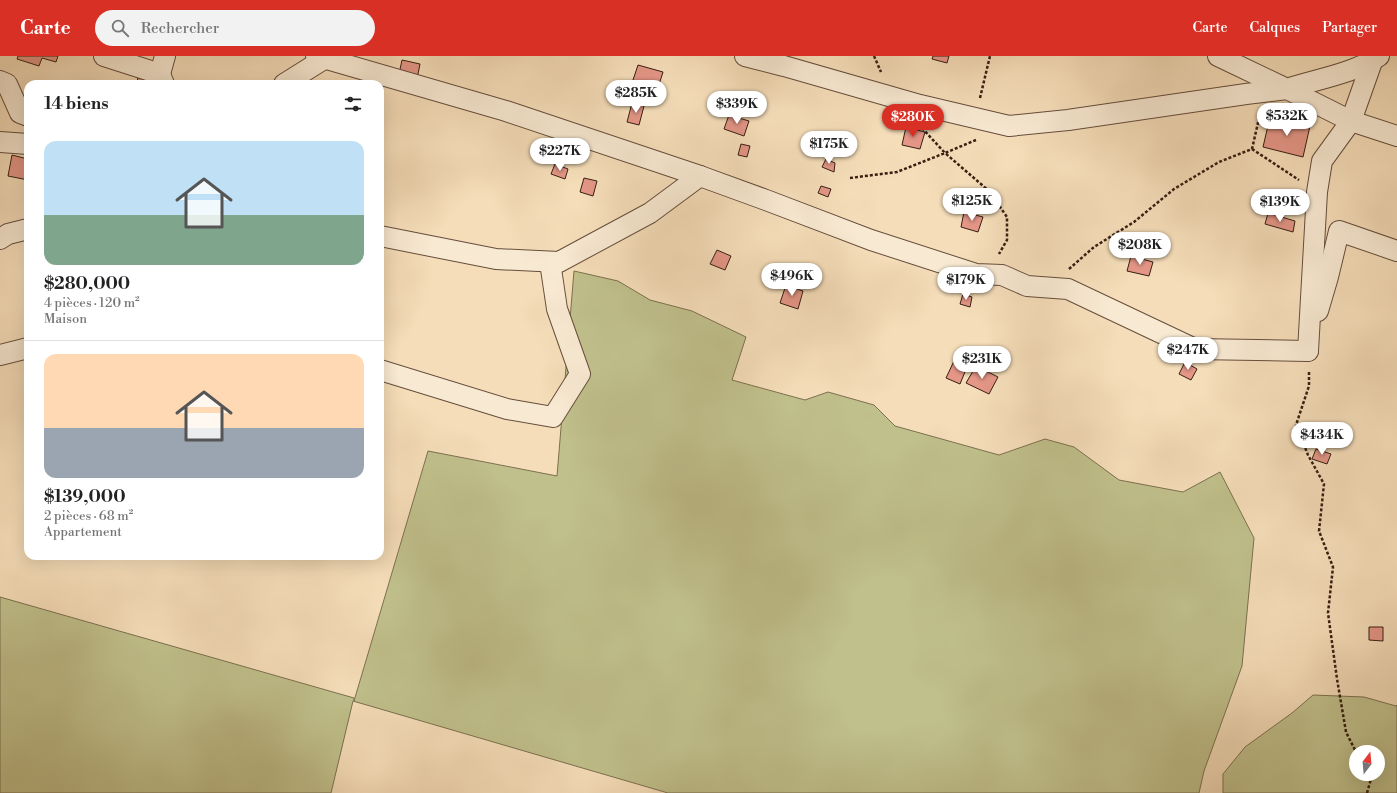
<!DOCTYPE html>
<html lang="fr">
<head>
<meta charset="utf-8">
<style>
  :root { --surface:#fff; --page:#f2f2f2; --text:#222; --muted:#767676; --line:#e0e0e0; --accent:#d93025 }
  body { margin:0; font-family:"Libre Bodoni",serif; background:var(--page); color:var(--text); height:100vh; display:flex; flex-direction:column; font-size:15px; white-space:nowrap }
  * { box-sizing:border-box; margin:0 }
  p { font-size:13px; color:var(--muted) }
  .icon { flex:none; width:22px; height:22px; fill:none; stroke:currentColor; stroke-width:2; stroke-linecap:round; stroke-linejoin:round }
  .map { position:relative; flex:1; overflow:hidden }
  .sheet { position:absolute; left:24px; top:24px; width:360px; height:480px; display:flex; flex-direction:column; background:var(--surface); border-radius:12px; box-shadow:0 4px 16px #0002 }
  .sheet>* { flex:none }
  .needle { width:26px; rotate:16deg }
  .fabs { position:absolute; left:1349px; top:689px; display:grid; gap:8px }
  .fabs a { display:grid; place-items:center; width:36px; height:36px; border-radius:50%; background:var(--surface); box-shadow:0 4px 16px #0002; font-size:20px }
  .price { position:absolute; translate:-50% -34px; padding:0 9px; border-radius:14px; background:#fff; color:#222; font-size:13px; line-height:26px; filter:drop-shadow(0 1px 2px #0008) }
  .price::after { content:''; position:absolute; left:50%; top:24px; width:12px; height:9px; margin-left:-6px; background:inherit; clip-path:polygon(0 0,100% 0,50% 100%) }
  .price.active { background:var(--accent); color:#fff }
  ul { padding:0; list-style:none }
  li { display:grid; align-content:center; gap:8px; height:212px; padding:0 20px }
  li+li { border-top:1px solid var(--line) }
  li span { display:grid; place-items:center; height:124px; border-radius:12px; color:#555 }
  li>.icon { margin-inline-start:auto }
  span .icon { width:72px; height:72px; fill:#fffc; stroke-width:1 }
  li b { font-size:17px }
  h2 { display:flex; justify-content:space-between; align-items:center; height:48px; padding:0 20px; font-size:17px }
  header { display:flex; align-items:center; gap:24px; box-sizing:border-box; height:56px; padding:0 20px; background:var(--accent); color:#fff }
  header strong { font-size:19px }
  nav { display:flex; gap:22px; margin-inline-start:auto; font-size:14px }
  .search { width:280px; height:36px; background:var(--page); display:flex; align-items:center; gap:10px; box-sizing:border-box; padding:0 14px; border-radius:22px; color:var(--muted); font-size:15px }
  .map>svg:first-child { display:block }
  .green { fill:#c0c08c; stroke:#7c704f; fill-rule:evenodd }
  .building { fill:#e49687; stroke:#371f12 }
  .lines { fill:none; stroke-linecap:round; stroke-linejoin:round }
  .minor-casing { stroke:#664e3c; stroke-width:22 }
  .path { stroke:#371f12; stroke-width:2.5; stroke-dasharray:3 2; stroke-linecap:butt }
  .minor { stroke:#f8e9d2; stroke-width:20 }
</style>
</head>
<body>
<header>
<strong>Carte</strong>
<div class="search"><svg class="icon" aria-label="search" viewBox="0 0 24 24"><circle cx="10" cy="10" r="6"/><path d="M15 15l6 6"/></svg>Rechercher</div>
<nav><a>Carte</a><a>Calques</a><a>Partager</a></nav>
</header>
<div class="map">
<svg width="1397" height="737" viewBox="0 0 1397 737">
  <rect width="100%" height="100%" fill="#f5ddb9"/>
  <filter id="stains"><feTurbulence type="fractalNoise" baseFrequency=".005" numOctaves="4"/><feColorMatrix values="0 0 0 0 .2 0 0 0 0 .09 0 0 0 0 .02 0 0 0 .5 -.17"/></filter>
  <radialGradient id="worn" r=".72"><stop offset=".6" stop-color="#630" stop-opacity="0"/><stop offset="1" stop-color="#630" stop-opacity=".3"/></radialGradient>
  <!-- green -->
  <g class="green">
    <polygon points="574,215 618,225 650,244 692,255 746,281 732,324 805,344 828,336 874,349 895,370 999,399 1045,383 1074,391 1119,424 1183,436 1220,416 1254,482 1242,610 1204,715 1199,737 668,737 353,645 331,737 0,737 0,541 354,642 354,645 428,395 557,420"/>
    <path d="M1313 639 1364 641 1396 650 1397 649V737H1223V718L1245 691 1292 657ZM1356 696H1378V718H1356Z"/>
  </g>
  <!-- building -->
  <g class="building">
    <polygon points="18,0 58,0 56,6 42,2 39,10 17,3"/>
    <polygon points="933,0 949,0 947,7 932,3"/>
    <polygon points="402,4 420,8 417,23 399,18"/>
    <polygon points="638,9 663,16 657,35 632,27"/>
    <polygon points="139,19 157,24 155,28 136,28"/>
    <polygon points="632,47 644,50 639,69 627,66"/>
    <polygon points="729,59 749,65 744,80 724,73"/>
    <polygon points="1270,61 1310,70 1303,101 1263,91"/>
    <polygon points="906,71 925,76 920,93 902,89"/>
    <polygon points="741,88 750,90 747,101 738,99"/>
    <polygon points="12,99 28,103 28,124 8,120"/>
    <polygon points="826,103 835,107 834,116 822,111"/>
    <polygon points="555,108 568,113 565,123 551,118"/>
    <polygon points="584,122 597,125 593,140 580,136"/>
    <polygon points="821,130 831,133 828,141 818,137"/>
    <polygon points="964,156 983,161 978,176 961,171"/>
    <polygon points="1268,157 1295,165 1293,176 1265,168"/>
    <polygon points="717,194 731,200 725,214 710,208"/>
    <polygon points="1131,200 1153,206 1149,220 1127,215"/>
    <polygon points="786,229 803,235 798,253 780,247"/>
    <polygon points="963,238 972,241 970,251 960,248"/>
    <polygon points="954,305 967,311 960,328 946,322"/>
    <polygon points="1185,306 1197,313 1191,324 1179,318"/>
    <polygon points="976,310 998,321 989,338 966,327"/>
    <polygon points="1316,393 1331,398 1327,408 1312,403"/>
    <polygon points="1369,571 1383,571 1383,585 1369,584"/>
  </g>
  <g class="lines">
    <defs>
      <g id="minor">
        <polyline points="104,0 160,18 164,28"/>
        <polyline points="316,0 506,55 700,120 766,144 871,184 976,218 1002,219 1027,230 1068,233 1195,293 1308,295"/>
        <polyline points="745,0 784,10 920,49 1009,70 1068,64 1246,38 1287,33 1351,65 1397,80"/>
        <path d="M1218 0 1287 33C1317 23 1353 18 1379 0"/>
        <polyline points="160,18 165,0"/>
        <polyline points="0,25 7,28 20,57 28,60"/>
        <polyline points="284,28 324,3"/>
        <polyline points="0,86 28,88"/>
        <polyline points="380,180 496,203 559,206 650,157 700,120"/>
        <polyline points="0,183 8,178 28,173"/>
        <polyline points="1318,255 1328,221 1339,175 1397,195"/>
        <polyline points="1308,295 1317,136 1322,105 1351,65 1374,0"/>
        <polyline points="0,299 28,292"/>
        <polyline points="380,314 507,353 553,361 580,318 557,253 550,206"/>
      </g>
    </defs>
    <!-- minor casing -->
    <use href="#minor" class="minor-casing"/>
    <!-- path -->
    <g class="path">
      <polyline points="874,0 881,16"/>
      <polyline points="980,42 990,0"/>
      <polyline points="976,84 945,97 989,135 1007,161 1007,184 999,198"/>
      <polyline points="1252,93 1299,124"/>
      <polyline points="850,122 897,116 945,97 921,71"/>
      <polyline points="1069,213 1094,191 1134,166 1174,133 1219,106 1252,93 1260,58"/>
      <polyline points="1309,316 1309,330 1296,369 1308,399 1324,428 1319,475 1333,511 1328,557 1337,623 1346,676 1356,696"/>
      <polyline points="1367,737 1371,723 1368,718"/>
    </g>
    <!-- minor -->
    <use href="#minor" class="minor"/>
  </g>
  <rect width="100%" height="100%" filter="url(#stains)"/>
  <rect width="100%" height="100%" fill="url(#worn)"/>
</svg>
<div class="fabs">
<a><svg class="needle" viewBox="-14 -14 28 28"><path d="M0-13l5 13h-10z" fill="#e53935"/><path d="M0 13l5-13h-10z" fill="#767676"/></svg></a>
</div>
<b class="price" style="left:636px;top:58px">$285K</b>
<b class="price" style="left:737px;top:69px">$339K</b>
<b class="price" style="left:1287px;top:81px">$532K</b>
<b class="price active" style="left:913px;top:82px">$280K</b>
<b class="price" style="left:829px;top:109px">$175K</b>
<b class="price" style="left:560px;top:116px">$227K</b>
<b class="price" style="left:972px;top:166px">$125K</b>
<b class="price" style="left:1280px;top:167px">$139K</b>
<b class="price" style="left:1140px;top:210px">$208K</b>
<b class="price" style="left:792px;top:241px">$496K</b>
<b class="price" style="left:966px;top:245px">$179K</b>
<b class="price" style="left:1188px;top:315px">$247K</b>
<b class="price" style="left:982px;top:324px">$231K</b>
<b class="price" style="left:1322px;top:400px">$434K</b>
<section class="sheet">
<h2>14 biens<svg class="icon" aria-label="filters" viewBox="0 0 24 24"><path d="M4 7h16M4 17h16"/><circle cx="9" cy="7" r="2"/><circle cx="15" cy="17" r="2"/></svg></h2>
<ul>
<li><span style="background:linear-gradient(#bfe0f5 60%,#7fa58c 0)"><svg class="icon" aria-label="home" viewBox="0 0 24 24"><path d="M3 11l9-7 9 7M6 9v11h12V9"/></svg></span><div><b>$280,000</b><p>4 pièces · 120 m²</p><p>Maison</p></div></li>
<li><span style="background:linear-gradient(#ffd9b3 60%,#9aa5b1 0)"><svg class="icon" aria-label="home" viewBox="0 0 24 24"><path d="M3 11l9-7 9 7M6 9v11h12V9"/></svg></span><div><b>$139,000</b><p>2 pièces · 68 m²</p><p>Appartement</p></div></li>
</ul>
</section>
</div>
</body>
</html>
